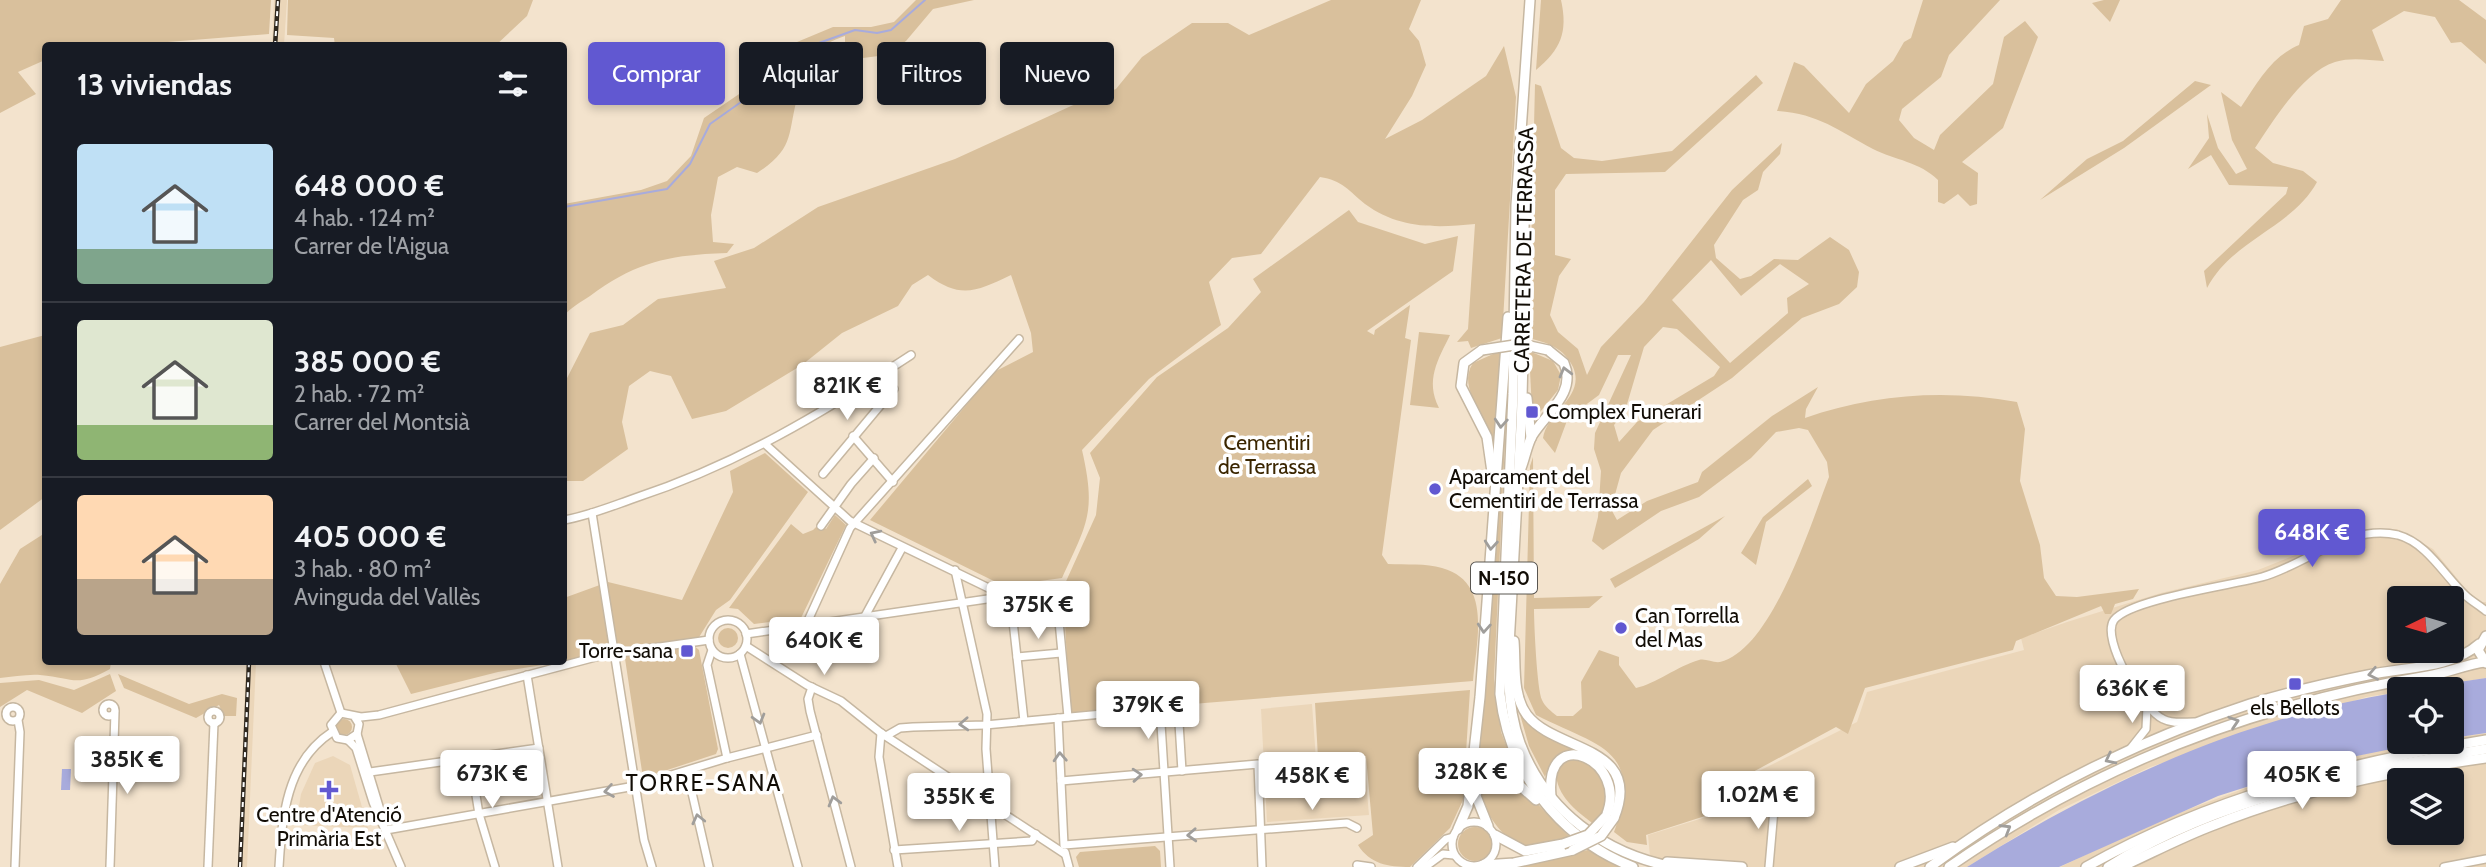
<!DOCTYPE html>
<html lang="es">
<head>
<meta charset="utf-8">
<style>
  :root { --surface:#171b24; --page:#242831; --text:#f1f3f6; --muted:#9ea1a6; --line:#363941; --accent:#6158d1 }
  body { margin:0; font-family:Cabin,sans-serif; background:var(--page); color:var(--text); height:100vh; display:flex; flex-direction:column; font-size:26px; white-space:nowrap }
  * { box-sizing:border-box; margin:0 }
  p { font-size:23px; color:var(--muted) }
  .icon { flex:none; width:38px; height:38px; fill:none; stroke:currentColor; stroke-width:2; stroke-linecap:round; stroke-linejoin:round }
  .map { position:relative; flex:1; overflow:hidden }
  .panel { position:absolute; left:42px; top:42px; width:525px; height:623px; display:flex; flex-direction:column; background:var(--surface); border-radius:7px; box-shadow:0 4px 10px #0003 }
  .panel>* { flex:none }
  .guide { position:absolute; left:588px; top:42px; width:665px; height:63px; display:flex; gap:14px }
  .needle { width:46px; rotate:265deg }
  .fabs { position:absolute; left:2387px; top:586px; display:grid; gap:14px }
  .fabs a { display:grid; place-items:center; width:77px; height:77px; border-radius:7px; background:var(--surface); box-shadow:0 4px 10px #0003; font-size:35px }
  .price { position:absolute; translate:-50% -60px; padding:0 16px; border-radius:7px; background:#fff; color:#222; font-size:23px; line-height:46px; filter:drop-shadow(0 2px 4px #0008) }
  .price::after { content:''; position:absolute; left:50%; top:42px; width:21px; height:16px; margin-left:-10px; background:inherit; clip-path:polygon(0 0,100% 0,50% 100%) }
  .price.current { background:var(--accent); color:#fff }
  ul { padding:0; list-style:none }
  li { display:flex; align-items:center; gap:21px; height:175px; padding:0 35px }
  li+li { border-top:2px solid var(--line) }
  li span { display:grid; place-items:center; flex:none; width:196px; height:140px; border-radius:7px; color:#555 }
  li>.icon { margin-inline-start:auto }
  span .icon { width:84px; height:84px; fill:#fffc; stroke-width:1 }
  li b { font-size:30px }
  h2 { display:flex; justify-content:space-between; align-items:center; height:84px; padding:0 35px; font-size:30px }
  .chip { padding:0 24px; border-radius:7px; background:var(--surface); box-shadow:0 4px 10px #0003; font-size:24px; line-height:63px }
  .chip.current { background:var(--accent); color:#fff }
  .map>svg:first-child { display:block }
  .built { fill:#ebd6b9; fill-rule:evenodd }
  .green { fill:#d9c09c; fill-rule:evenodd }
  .water { fill:#a8abdc }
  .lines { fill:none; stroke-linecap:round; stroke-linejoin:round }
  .stream { stroke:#a8abdc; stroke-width:2 }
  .minor-casing { stroke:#c6b7a1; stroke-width:10 }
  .major-casing { stroke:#c6b7a1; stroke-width:12 }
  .minor { stroke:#fff; stroke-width:7 }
  .major { stroke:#fff; stroke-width:9 }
  .rail-casing { stroke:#302920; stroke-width:4.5 }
  .rail { stroke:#fff; stroke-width:2; stroke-dasharray:5; stroke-linecap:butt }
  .major-bridge-casing { stroke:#c6b7a1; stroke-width:12; stroke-linecap:butt }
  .major-bridge { stroke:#fff; stroke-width:9 }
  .oneway { stroke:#a09e9b }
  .poi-dot { fill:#6158d1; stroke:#fff; stroke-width:2.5 }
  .labels { text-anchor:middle; stroke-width:7; stroke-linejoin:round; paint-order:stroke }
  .shield { fill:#fff; stroke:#595651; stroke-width:2 }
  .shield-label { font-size:19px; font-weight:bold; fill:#120d06 }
  .street-label { font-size:21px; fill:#120d06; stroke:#fff }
  .poi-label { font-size:21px; fill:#120d06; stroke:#fff; text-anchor:start }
  .park-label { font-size:21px; fill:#3b2600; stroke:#fff }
  .neighbourhood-label { font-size:23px; letter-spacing:2px; fill:#120d06; stroke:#fff }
</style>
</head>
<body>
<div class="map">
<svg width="2486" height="867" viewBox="0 0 2486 867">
  <rect width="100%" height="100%" fill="#f3e3cd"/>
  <!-- built -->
  <g class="built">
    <polygon points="274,0 287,0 284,45 272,46"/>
    <path d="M2372 529H2397L2433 549 2465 588 2479 602H2486V678L2366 697 2150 767 2059 810 1967 867H1651L1648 835 1761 800 1753 774 1857 722 1867 692 2024 650 2021 638 2067 622 2161 593 2258 570 2355 531ZM2399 598H2452V651H2399Z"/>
    <polygon points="246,662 256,662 247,867 238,867"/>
    <polygon points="1312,704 1316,760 1364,758 1369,815 1267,822 1261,709"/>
    <path d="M2486 733V867H2060L2157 821 2270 779 2387 748 2426 742H2452V738ZM2399 780H2452V833H2399Z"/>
    <polygon points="333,756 350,765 368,828 296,825 301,794 315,763"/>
  </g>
  <!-- green -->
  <g class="green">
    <polygon points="0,0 271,0 269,34 130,45 87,45 86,43 46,46 45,60 18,72 36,94 0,113"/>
    <polygon points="288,0 533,0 527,16 495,46 335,46 334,38 287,35"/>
    <path d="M916 0H974L933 9 906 41 886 55 863 58 851 53 845 45V36C818 46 810 51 805 80 805 85 800 90 798 95 787 133 796 148 757 173L737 167 718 177 711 215 713 242 734 244 727 253C670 255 637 261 590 296 581 302 570 308 564 316V204L641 190 667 181 691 156 704 118 764 77 797 42 833 27H871L894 22Z"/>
    <path d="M1331 0H1421L1409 29 1419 41 1426 65 1412 96 1385 139 1422 120 1486 76 1504 46 1516 97 1502 338 1471 348 1468 341 1457 342 1468 329 1475 224C1436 228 1399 229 1365 204 1349 191 1342 180 1320 177L1261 254 1232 258 1209 282 1221 325 1149 379 1082 450C1096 512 1088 522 1062 578L1004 586 870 520 994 372 1033 352 1031 333 1011 275C977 291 961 300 928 275L912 285 898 306 842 333 802 365 726 411 692 419 671 376 650 371 629 386 622 422 628 449 583 481H564V384L590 333 623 325 658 299 726 288 714 261 754 248 818 207 955 159 1071 106 1116 89 1142 57 1192 23H1228L1249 35Z"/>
    <path d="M1541 0H1561C1568 32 1561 49 1536 70Z"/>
    <path d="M1923 0H2000L1949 55 1941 77 1902 109 1899 120 1914 138 1934 150 1940 135 1993 84 2004 37 2025 21 2038 37 2003 128 1962 162 1978 173 1977 204 1970 206 1958 194 1944 204 1938 202V180C1920 162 1895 160 1873 149 1837 130 1819 114 1777 111L1794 62 1804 66 1849 113 1866 84 1893 61 1904 42 1911 38Z"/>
    <polygon points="2104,0 2120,0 2110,22 2092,3"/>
    <path d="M2341 0H2459L2486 20V64L2461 42 2451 43 2435 17 2404 11 2372 30 2384 61C2367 60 2351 57 2335 62 2303 72 2273 121 2255 148L2273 163 2303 171 2317 182C2292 228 2233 239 2207 288L2204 271 2286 194 2288 187 2229 185 2211 155 2188 169 2209 138 2207 114 2218 148 2236 174 2247 169 2232 140 2221 92 2241 107C2258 82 2271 57 2299 45L2304 26 2328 19Z"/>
    <path d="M1756 75 1763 83 1665 172 1566 174 1555 190V255L1571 259 1559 276 1550 315 1558 332 1578 349 1587 375 1601 347 1644 302 1732 190 1782 143 1780 154 1763 172 1758 190 1743 200 1714 245 1716 258 1740 279 1751 276 1774 259 1798 260 1830 237 1849 250 1859 272 1857 287 1839 304 1802 318 1732 378 1653 430 1621 473 1611 509 1617 520 1647 501 1698 482 1702 472 1772 416 1818 387 1806 409 1805 418C1873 394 1946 389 2017 402L2025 429 2020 481 2040 545 2044 578 2056 596 2077 597 2139 589 2133 599 2115 604 2111 614H2105L2101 606 2016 641 2013 650 1865 688 1848 734 1836 727 1751 773 1758 799 1646 835 1647 845 1627 842 1614 832C1644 747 1598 747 1536 715L1524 688 1530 466 1533 457 1534 598 1603 596 1589 608 1534 609C1534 624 1537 690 1542 700 1545 707 1551 711 1557 716H1573L1582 708 1581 682 1599 650 1619 657V665L1636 688C1655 684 1678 666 1699 660 1705 658 1713 663 1720 662 1772 650 1811 523 1829 477L1827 462 1808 430 1799 428 1776 432 1751 458 1699 497 1661 511 1603 550 1592 541 1598 517 1601 471 1594 449 1595 433 1631 355H1618L1599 395 1568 418 1555 453 1543 438C1547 411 1586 397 1573 367 1564 348 1548 343 1529 338L1535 84 1541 86 1561 148 1574 158 1602 161 1672 151ZM1711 260 1741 296 1780 264 1809 284 1787 298 1788 313 1730 363 1672 300ZM1663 327 1677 329 1720 367 1714 376 1637 422 1619 442 1614 425 1625 411 1644 347Z"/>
    <polygon points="2195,81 2211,85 2124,148 2040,200 2087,159 2123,141"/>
    <path d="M1349 210 1358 222 1425 244 1458 236 1453 271 1367 331 1374 335 1375 330 1410 305 1405 338 1411 340 1382 555 1388 564C1406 565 1426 563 1442 568 1493 582 1476 642 1473 681L1070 714 1063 588 1096 515 1100 478 1090 453 1157 377 1228 328 1261 292 1253 279Z"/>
    <path d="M1419 332 1450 335C1438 360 1425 380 1439 408L1410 405Z"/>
    <polygon points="45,335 45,497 0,530 0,347"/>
    <path d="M1502 350 1495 443C1488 419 1456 388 1473 363Z"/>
    <polygon points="1529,351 1553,361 1561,375 1558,390 1536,417 1532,410"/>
    <path d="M1507 398 1494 679 1501 732 1519 777C1502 768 1487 768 1475 785Z"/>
    <polygon points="765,453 808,492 730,600 716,610 696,642 691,643 699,650 718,749 716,754 643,778 624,652 498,672 411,694 395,662 564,662 564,598 608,582 682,600 733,492 730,471"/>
    <polygon points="1808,479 1812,486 1766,522 1756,565 1741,553 1763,517"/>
    <polygon points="835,515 846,525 801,618 754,624 738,609 729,608 791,524 803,534 813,530 819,524 826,529"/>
    <polygon points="1725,516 1699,539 1615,588 1610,579"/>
    <path d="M45 533 46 662H111L110 669C75 688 75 678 40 675 27 674 13 677 0 678V584L20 549Z"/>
    <circle cx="728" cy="638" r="10"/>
    <polygon points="110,674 116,691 82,713 27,690 0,707 0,683 39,680 74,690"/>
    <polygon points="118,674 189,704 222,694 237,698 236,716 224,716 219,705 196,718 124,688"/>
    <path d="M1470 690 1463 800 1450 828 1410 867C1388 867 1370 864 1358 845L1373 835 1366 756 1318 758 1315 703Z"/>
    <path d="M1519 711 1537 730 1582 751C1562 748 1551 759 1545 777L1529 746Z"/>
    <circle cx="344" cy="727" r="8"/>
    <path d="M1580 759C1609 776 1614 796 1595 825 1576 811 1555 795 1556 770L1567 760Z"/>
    <path d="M1495 778C1525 782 1548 818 1570 837 1557 840 1539 848 1526 847 1506 844 1488 815 1480 799L1485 784Z"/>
    <circle cx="1475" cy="844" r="17"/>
    <polygon points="1155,846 1160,851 1161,867 1079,867 1076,857 1080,852"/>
    <polygon points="1588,850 1620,867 1505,867"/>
  </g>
  <!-- water -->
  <g class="water">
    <polygon points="2486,678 2486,733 2452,738 2452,690 2412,689"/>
    <path d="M2399 692V742H2426L2322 763 2218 796 2059 867H1967C2101 783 2242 718 2399 692Z"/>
    <polygon points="62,769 71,769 70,790 61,790"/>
  </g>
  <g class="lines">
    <!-- stream -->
    <polyline class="stream" points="564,207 667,189 690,164 710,124 758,90 805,48 855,30 877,33 891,30 925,0"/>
    <defs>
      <g id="minor">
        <polyline points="853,436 893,482"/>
        <polyline points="765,444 850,521 1003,595"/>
        <polyline points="823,474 894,389"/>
        <polyline points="592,513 644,840 652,867"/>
        <path d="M564 520C588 516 612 506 635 498 738 464 821 414 911 355"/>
        <polyline points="821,526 851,484 874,458"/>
        <polyline points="955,570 987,714 986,749 995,867"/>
        <polyline points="1010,594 1024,721"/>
        <polyline points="864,618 902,548"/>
        <circle cx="728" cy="639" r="19"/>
        <polyline points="806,625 850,528 1019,339"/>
        <polyline points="746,634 1056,589 1068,717"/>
        <polyline points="746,646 807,685 841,701 881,733 1065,854"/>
        <polyline points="712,650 707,665 727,758"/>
        <polyline points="740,654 798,867"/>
        <polyline points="1017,657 1061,653"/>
        <polyline points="324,662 341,713"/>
        <polyline points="527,675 558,867"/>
        <polyline points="812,687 808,699 810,711 851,867"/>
        <circle cx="109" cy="710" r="6"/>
        <circle cx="13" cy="714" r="7"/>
        <polyline points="1160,708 1170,867"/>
        <circle cx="214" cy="717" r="6"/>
        <polyline points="354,716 359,724 357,734 348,740 337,738 331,725 341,713 361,717 379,715 603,655 709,640"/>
        <polyline points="1058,718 1064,845 1347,823 1357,828"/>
        <path d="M2194 722C2184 722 2172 724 2163 719 2143 710 2100 639 2114 620 2130 599 2233 585 2262 577 2306 565 2349 523 2398 535 2427 543 2444 575 2465 595 2471 601 2479 605 2486 611"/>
        <polyline points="881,733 879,757 898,867"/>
        <polyline points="357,734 381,813"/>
        <polyline points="886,736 900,728 913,727 985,725 1178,707 1182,771"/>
        <polyline points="348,740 356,748 373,802 401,867"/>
        <polyline points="2131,748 2146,729 2147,706"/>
        <polyline points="470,758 479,814 495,867"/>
        <polyline points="687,771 709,867"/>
        <polyline points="370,772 539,748"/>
        <polyline points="1061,781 1258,764 1262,867"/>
        <circle cx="1474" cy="844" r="22"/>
        <polyline points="386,830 635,786 727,758 817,735"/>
        <polyline points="894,850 1032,841 1036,834"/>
        <polyline points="1065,852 1069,867"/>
        <polyline points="1357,865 1371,867"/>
        <polyline points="15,867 20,732 18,720"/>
        <polyline points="110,867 115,712"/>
        <polyline points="208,867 214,723"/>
        <path d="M279 867C282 817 286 762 332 732"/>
        <polyline points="1417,867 1446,839 1453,837"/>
        <polyline points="1425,867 1443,854 1454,855"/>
        <polyline points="1769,867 1775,798"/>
        <polyline points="2444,867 2486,859"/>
      </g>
      <g id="major">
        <path d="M1530 0 1516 205 1513 394 1500 694C1509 773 1559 838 1633 867"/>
        <path d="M1525 145C1523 239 1525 333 1521 426 1518 481 1515 536 1512 591 1510 641 1502 694 1520 743 1545 810 1604 854 1674 867"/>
        <polyline points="1482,350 1464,363 1461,386 1487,437 1493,479"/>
        <polyline points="1527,398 1531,438"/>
        <path d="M1521 468C1525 458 1527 445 1532 436 1546 413 1577 393 1564 363L1548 350"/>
        <polyline points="2486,636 2478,650 2486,663"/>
        <path d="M1514 641C1516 665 1512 695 1527 715 1555 752 1644 745 1614 818"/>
        <path d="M1551 796C1544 721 1630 761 1606 816"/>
        <path d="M1488 826 1476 796C1479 779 1492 772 1509 776L1536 800"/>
        <polyline points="1458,829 1468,806 1480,697 1508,317"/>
        <polyline points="1495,835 1525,851 1563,844"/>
        <polyline points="1667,862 1742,867"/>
        <polyline points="1483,865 1514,863 1573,850"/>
        <polyline points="1900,867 1953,847"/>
        <path d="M1930 867C2026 795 2136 741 2250 704 2289 692 2328 683 2368 675 2404 667 2451 669 2479 644"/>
        <path d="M1949 867C2094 766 2255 704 2428 676 2447 673 2467 664 2485 662"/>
        <path d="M2086 867C2211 797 2345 763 2486 740"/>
        <path d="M2108 867C2221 796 2357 771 2486 749"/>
        <path d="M2121 867C2152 853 2182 837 2214 825 2301 790 2393 771 2486 758"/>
      </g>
    </defs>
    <!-- minor casing -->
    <use href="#minor" class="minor-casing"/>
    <!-- major casing -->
    <use href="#major" class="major-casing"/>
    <!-- minor -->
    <use href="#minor" class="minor"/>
    <!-- major -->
    <use href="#major" class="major"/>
    <defs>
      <g id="rail">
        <polyline points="275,46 278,0"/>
        <polyline points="240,867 249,662"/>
      </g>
    </defs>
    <!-- rail casing -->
    <use href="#rail" class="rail-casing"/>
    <!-- rail -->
    <use href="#rail" class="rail"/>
    <defs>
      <g id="major-bridge">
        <polyline points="1482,350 1521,344 1548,350"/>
        <polyline points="1563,844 1588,835 1606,816"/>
        <polyline points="1573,850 1601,836 1614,818"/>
      </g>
    </defs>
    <!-- major-bridge casing -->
    <use href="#major-bridge" class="major-bridge-casing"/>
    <!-- major-bridge -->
    <use href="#major-bridge" class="major-bridge"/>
  </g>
  <!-- one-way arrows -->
  <defs><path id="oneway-chevron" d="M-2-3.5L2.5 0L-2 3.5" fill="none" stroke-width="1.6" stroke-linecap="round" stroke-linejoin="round" transform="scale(1.75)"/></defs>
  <g class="oneway">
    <use href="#oneway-chevron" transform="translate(1565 372) rotate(-105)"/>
    <use href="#oneway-chevron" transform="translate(1501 423) rotate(94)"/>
    <use href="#oneway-chevron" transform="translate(875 535) rotate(-153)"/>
    <use href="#oneway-chevron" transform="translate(1491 545) rotate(95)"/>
    <use href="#oneway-chevron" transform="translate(1484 628) rotate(94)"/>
    <use href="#oneway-chevron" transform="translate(2373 674) rotate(169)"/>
    <use href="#oneway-chevron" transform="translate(759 719) rotate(74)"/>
    <use href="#oneway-chevron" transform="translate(2234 722) rotate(-18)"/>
    <use href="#oneway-chevron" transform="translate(964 724) rotate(177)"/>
    <use href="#oneway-chevron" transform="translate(1060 757) rotate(-93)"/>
    <use href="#oneway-chevron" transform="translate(2110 759) rotate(153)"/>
    <use href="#oneway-chevron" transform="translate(1137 775) rotate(-4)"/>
    <use href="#oneway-chevron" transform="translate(609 791) rotate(170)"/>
    <use href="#oneway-chevron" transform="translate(834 801) rotate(-105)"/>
    <use href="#oneway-chevron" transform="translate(698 819) rotate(-103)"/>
    <use href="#oneway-chevron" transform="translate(2006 829) rotate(-31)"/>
    <use href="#oneway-chevron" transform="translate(1192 835) rotate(177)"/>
  </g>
  <!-- markers -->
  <g class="poi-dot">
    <rect x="1525" y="405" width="14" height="14" rx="3.5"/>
    <circle cx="1435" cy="489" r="7"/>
    <circle cx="1621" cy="628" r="7"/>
    <rect x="680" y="644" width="14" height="14" rx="3.5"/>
    <rect x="2288" y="677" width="14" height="14" rx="3.5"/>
    <path d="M325.5 779.5h7v7h7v7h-7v7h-7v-7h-7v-7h7z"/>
  </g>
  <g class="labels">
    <!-- shield labels -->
    <rect class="shield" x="1471" y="562.5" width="66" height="31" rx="5"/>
    <g class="shield-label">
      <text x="1504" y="585">N-150</text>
    </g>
    <!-- street labels -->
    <g class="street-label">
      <text transform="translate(1524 250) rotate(-89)" y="7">CARRETERA DE TERRASSA</text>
    </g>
    <!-- poi labels -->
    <g class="poi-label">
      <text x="1546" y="419">Complex Funerari</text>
      <text x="1449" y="484">Aparcament del<tspan x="1449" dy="24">Cementiri de Terrassa</tspan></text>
      <text x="1635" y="623">Can Torrella<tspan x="1635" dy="24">del Mas</tspan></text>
      <text x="673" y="658" text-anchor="end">Torre-sana</text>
      <text x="2295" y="715" text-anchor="middle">els Bellots</text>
      <text x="329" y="822" text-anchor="middle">Centre d'Atenció<tspan x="329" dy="24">Primària Est</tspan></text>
    </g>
    <!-- park labels -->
    <g class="park-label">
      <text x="1267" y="450">Cementiri<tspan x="1267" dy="24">de Terrassa</tspan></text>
    </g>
    <!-- neighbourhood labels -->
    <g class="neighbourhood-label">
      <text x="704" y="791">TORRE-SANA</text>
    </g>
  </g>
</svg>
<div class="fabs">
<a><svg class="needle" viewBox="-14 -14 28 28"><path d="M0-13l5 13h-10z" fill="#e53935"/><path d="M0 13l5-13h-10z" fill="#9ea1a6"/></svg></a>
<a><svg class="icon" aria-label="locate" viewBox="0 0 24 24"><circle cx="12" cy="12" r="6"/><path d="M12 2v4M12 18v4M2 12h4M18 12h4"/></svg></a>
<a><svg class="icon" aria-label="layers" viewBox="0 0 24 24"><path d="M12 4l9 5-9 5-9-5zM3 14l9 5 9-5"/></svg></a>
</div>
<b class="price" style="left:847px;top:422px">821K €</b>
<b class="price current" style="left:2312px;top:569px">648K €</b>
<b class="price" style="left:1038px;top:641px">375K €</b>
<b class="price" style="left:824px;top:677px">640K €</b>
<b class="price" style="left:2132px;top:725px">636K €</b>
<b class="price" style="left:1148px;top:741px">379K €</b>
<b class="price" style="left:127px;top:796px">385K €</b>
<b class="price" style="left:1471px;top:808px">328K €</b>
<b class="price" style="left:492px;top:810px">673K €</b>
<b class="price" style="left:2302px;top:811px">405K €</b>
<b class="price" style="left:1312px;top:812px">458K €</b>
<b class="price" style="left:1758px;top:831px">1.02M €</b>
<b class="price" style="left:959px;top:833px">355K €</b>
<div class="guide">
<a class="chip current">Comprar</a>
<a class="chip">Alquilar</a>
<a class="chip">Filtros</a>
<a class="chip">Nuevo</a>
</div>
<section class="panel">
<h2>13 viviendas<svg class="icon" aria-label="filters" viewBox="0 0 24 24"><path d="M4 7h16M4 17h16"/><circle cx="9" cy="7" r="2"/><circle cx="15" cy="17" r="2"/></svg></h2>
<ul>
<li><span style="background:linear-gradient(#bfe0f5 75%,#7fa58c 0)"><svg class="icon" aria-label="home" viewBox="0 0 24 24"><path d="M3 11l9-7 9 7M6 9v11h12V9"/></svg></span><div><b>648 000 €</b><p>4 hab. · 124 m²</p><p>Carrer de l'Aigua</p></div></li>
<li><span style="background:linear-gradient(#dfe7d0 75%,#8fb573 0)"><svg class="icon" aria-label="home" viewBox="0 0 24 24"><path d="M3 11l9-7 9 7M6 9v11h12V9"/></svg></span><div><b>385 000 €</b><p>2 hab. · 72 m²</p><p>Carrer del Montsià</p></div></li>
<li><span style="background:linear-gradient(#ffd9b3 60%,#b9a48a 0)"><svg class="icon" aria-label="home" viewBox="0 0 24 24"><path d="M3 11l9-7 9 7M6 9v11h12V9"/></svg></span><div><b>405 000 €</b><p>3 hab. · 80 m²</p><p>Avinguda del Vallès</p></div></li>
</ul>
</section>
</div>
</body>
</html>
